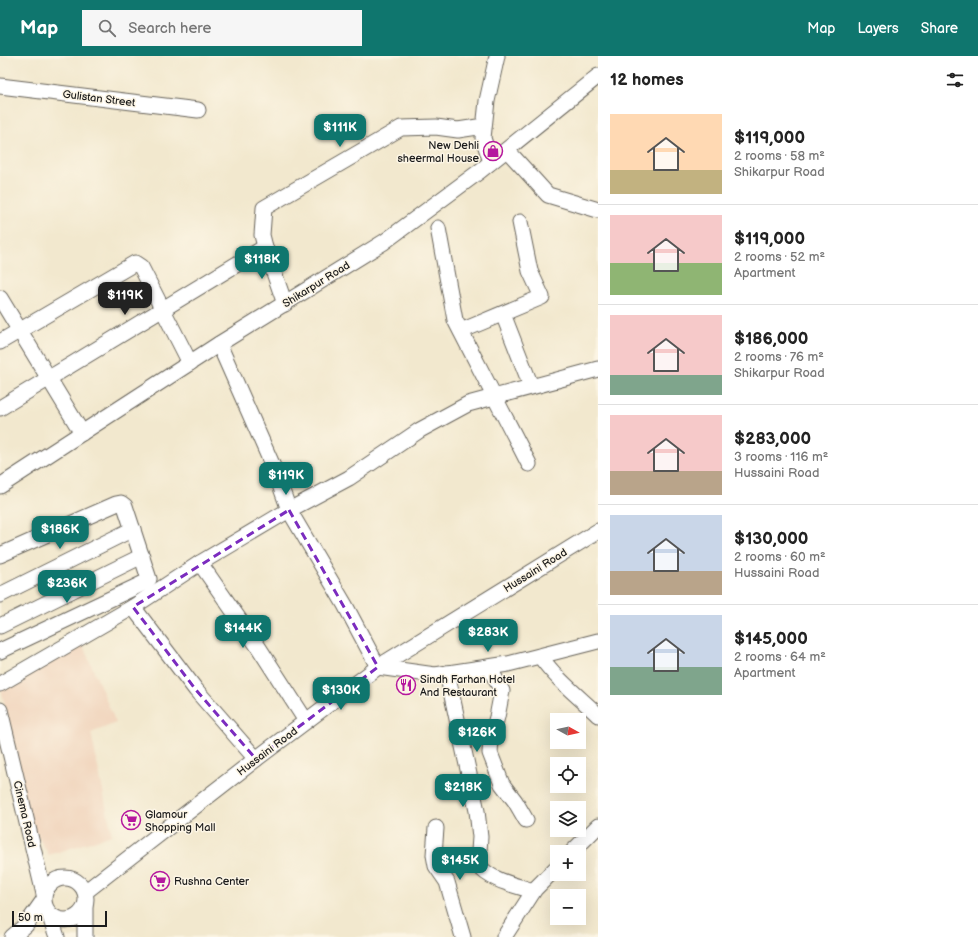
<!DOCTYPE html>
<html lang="en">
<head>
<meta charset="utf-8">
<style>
  :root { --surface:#fff; --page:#f6f6f6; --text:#222; --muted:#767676; --line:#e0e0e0; --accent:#0f766e }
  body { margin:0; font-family:"Balsamiq Sans",sans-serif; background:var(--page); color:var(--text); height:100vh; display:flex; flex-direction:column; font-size:15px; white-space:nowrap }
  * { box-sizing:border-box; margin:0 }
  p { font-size:13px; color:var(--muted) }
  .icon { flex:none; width:22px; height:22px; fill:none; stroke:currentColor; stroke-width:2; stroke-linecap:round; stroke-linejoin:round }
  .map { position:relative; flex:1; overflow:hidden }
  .drawer { display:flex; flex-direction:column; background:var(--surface); width:380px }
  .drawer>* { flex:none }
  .needle { width:26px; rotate:98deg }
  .tools { position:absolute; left:550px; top:657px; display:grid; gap:8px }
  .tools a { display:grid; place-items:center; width:36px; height:36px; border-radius:0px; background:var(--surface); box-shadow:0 4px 16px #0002; font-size:20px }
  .scale { position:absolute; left:12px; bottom:10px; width:95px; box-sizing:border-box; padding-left:4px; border:2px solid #1c1c1c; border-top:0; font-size:11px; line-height:14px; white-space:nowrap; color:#1c1c1c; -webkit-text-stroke:3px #fcf5e5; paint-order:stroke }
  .price { position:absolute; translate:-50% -34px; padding:0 9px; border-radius:8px; background:var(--accent); color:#fff; font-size:13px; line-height:26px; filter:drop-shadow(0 1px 2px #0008) }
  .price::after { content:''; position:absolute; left:50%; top:24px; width:12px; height:9px; margin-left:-6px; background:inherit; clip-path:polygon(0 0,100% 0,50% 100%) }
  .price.selected { background:#222; color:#fff }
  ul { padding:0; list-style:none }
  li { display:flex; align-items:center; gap:12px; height:100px; padding:0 12px }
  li+li { border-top:1px solid var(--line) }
  li span { display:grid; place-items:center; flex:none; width:112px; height:80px; border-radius:0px; color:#555 }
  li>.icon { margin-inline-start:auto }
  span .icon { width:48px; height:48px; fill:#fffc; stroke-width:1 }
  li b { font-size:17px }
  h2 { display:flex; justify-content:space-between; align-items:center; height:48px; padding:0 12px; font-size:17px }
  header { display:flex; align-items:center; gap:24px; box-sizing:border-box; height:56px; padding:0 20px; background:var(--accent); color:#fff }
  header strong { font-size:19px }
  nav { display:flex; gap:22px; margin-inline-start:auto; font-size:14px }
  .search { width:280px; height:36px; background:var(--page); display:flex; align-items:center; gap:10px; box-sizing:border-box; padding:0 14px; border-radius:0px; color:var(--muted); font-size:15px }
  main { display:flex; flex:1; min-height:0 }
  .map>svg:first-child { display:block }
  .built { fill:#f1d5bd }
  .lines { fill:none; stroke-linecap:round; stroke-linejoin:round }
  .minor-casing { stroke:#67635a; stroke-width:17 }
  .minor { stroke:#fff; stroke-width:15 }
  .marked { fill:none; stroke:#7b2cbf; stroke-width:3; stroke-dasharray:8 5; stroke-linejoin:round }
  .labels { text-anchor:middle; stroke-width:3; stroke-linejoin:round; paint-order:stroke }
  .street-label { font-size:11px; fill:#1c1c1c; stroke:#fcf5e5 }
  .poi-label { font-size:11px; fill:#1c1c1c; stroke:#fcf5e5; text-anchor:start }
</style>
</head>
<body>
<header>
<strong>Map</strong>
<div class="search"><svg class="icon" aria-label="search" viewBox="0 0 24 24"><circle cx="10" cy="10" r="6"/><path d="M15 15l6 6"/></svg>Search here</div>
<nav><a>Map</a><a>Layers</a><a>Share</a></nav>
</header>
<main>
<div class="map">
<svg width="598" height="881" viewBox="0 0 598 881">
  <rect width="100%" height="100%" fill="#fcf5e5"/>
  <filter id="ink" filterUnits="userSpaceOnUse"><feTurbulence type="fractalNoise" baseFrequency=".025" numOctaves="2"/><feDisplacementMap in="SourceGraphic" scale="8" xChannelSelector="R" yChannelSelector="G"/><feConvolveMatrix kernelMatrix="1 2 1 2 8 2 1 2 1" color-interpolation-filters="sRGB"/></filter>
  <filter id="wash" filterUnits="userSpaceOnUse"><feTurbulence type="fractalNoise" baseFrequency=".012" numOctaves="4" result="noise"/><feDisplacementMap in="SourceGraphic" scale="16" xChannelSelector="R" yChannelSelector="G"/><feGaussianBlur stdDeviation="0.9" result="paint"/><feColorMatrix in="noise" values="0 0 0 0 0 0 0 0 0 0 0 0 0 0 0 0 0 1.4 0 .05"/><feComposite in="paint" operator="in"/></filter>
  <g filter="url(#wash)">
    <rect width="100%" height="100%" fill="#f2e8ce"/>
    <!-- built -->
    <polygon class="built" points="81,585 116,667 91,677 112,779 49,799 32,771 23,739 0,627"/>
  </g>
  <g filter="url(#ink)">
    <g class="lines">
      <defs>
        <g id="minor">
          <polyline points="0,30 198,54"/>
          <polyline points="507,94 548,139 598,154"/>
          <polyline points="491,106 483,82 487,45 497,0"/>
          <polyline points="438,172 455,264 529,408"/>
          <polyline points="0,242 82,377"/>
          <polyline points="285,248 265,191 262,179 264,152 401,72 436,71 458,74 484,70"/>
          <polyline points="503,258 531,330"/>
          <polyline points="461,275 542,241 530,215 520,166"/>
          <polyline points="0,286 135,207 141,211 190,307"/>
          <polyline points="219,288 275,415 289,454 345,549 378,611 435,619 508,608 598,585"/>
          <polyline points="0,352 265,191"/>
          <polyline points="0,430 219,288 384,186 480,115 598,20"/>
          <polyline points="0,499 116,448 121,447 125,450 149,523 146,526 0,595"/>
          <polyline points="200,507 259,592 306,665"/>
          <polyline points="0,539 133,473"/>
          <polyline points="133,551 196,634 256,703"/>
          <polyline points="0,570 142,500"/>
          <path d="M540 600C556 623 578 640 598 659"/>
          <polyline points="489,611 502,635 497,661 491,682 490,697 502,728 515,745 526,764"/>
          <path d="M447 617 477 755 480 781 478 809C491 825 515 829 533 835"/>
          <polyline points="0,628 133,551 200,507 289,454 349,422 420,374 468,348 598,313"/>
          <polyline points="0,654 44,838"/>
          <polyline points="436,772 434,799 436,810 447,826 463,881"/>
          <polyline points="572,796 598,770"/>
          <circle cx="65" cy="843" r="21"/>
          <polyline points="85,836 256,703 378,611 598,475"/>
          <polyline points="85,850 85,881"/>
          <polyline points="49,858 57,881"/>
          <polyline points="12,881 26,869 43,845"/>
          <polyline points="504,881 535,833 557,811"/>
        </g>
      </defs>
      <!-- minor casing -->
      <use href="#minor" class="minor-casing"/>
      <!-- minor -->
      <use href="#minor" class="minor"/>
    </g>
  </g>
  <!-- marked area -->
  <path class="marked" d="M289 454 378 611 256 703 196 634 133 551Z"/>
  <!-- icons -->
  <defs>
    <symbol id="shop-ring" viewBox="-11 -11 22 22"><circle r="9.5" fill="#fcf5e5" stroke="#b5179e" stroke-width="1.5"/><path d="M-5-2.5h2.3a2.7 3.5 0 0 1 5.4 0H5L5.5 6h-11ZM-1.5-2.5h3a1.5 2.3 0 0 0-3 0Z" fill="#b5179e"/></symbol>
    <symbol id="restaurant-ring" viewBox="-11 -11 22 22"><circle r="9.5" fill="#fcf5e5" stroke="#b5179e" stroke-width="1.5"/><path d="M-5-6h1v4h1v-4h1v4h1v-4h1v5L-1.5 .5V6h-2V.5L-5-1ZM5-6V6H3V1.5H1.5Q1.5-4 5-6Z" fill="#b5179e"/></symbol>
    <symbol id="supermarket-ring" viewBox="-11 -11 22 22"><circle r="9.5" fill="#fcf5e5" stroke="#b5179e" stroke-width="1.5"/><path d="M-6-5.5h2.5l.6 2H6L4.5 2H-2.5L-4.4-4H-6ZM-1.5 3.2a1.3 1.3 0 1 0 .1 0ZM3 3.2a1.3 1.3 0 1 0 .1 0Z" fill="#b5179e"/></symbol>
  </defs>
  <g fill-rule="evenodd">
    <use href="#shop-ring" x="482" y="84" width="22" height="22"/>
    <use href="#restaurant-ring" x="395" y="618" width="22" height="22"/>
    <use href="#supermarket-ring" x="120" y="753" width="22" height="22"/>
    <use href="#supermarket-ring" x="149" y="814" width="22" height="22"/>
  </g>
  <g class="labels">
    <!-- street labels -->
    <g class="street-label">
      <text transform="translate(99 42) rotate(7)" y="4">Gulistan Street</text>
      <text transform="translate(316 228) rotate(-32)" y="4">Shikarpur Road</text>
      <text transform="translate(535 514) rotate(-32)" y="4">Hussaini Road</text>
      <text transform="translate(267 695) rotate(-37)" y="4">Hussaini Road</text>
      <text transform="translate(25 758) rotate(77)" y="4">Cinema Road</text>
    </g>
    <!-- poi labels -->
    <g class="poi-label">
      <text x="479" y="93" text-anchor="end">New Dehli<tspan x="479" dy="13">sheermal House</tspan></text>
      <text x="420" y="627">Sindh Farhan Hotel<tspan x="420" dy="13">And Restaurant</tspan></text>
      <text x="145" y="762">Glamour<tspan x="145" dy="13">Shopping Mall</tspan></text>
      <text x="174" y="829">Rushna Center</text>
    </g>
  </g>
</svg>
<div class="tools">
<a><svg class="needle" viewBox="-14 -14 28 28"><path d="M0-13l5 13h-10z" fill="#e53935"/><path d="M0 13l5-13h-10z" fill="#767676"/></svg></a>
<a><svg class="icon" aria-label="locate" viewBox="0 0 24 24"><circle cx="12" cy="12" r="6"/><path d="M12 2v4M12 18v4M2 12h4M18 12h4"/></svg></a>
<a><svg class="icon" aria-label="layers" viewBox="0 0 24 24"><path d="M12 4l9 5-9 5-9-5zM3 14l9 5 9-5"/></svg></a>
<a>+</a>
<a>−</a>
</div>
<div class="scale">50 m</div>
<b class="price" style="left:340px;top:92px">$111K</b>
<b class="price" style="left:262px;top:224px">$118K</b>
<b class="price selected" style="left:125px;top:260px">$119K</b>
<b class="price" style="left:286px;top:440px">$119K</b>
<b class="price" style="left:60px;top:494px">$186K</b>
<b class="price" style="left:67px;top:548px">$236K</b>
<b class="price" style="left:243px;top:593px">$144K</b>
<b class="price" style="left:488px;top:597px">$283K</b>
<b class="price" style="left:341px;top:655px">$130K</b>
<b class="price" style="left:477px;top:697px">$126K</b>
<b class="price" style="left:463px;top:752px">$218K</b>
<b class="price" style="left:460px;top:825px">$145K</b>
</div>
<section class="drawer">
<h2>12 homes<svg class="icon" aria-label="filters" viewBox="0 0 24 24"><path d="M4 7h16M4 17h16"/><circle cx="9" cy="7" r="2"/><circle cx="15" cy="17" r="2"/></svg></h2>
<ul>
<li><span style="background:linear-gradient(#ffd9b3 70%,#c2b280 0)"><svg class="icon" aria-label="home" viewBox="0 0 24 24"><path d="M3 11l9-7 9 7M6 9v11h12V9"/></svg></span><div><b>$119,000</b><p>2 rooms · 58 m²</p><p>Shikarpur Road</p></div></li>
<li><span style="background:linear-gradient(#f6c9c9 60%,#8fb573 0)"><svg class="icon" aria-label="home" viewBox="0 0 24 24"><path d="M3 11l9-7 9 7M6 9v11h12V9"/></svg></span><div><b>$119,000</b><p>2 rooms · 52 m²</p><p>Apartment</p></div></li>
<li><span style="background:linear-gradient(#f6c9c9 75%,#7fa58c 0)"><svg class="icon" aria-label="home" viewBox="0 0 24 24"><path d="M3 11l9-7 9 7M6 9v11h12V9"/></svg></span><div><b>$186,000</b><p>2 rooms · 76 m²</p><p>Shikarpur Road</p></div></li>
<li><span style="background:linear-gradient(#f6c9c9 70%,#b9a48a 0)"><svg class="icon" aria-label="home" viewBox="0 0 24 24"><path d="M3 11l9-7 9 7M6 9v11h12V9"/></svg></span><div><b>$283,000</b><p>3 rooms · 116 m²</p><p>Hussaini Road</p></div></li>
<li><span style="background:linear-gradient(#c9d6e8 70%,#b9a48a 0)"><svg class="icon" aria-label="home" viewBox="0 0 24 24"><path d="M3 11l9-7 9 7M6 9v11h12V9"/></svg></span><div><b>$130,000</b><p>2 rooms · 60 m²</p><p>Hussaini Road</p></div></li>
<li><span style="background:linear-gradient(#c9d6e8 65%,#7fa58c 0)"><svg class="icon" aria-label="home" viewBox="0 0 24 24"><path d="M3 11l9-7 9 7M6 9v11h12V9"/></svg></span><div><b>$145,000</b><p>2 rooms · 64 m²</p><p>Apartment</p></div></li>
</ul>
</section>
</main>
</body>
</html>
